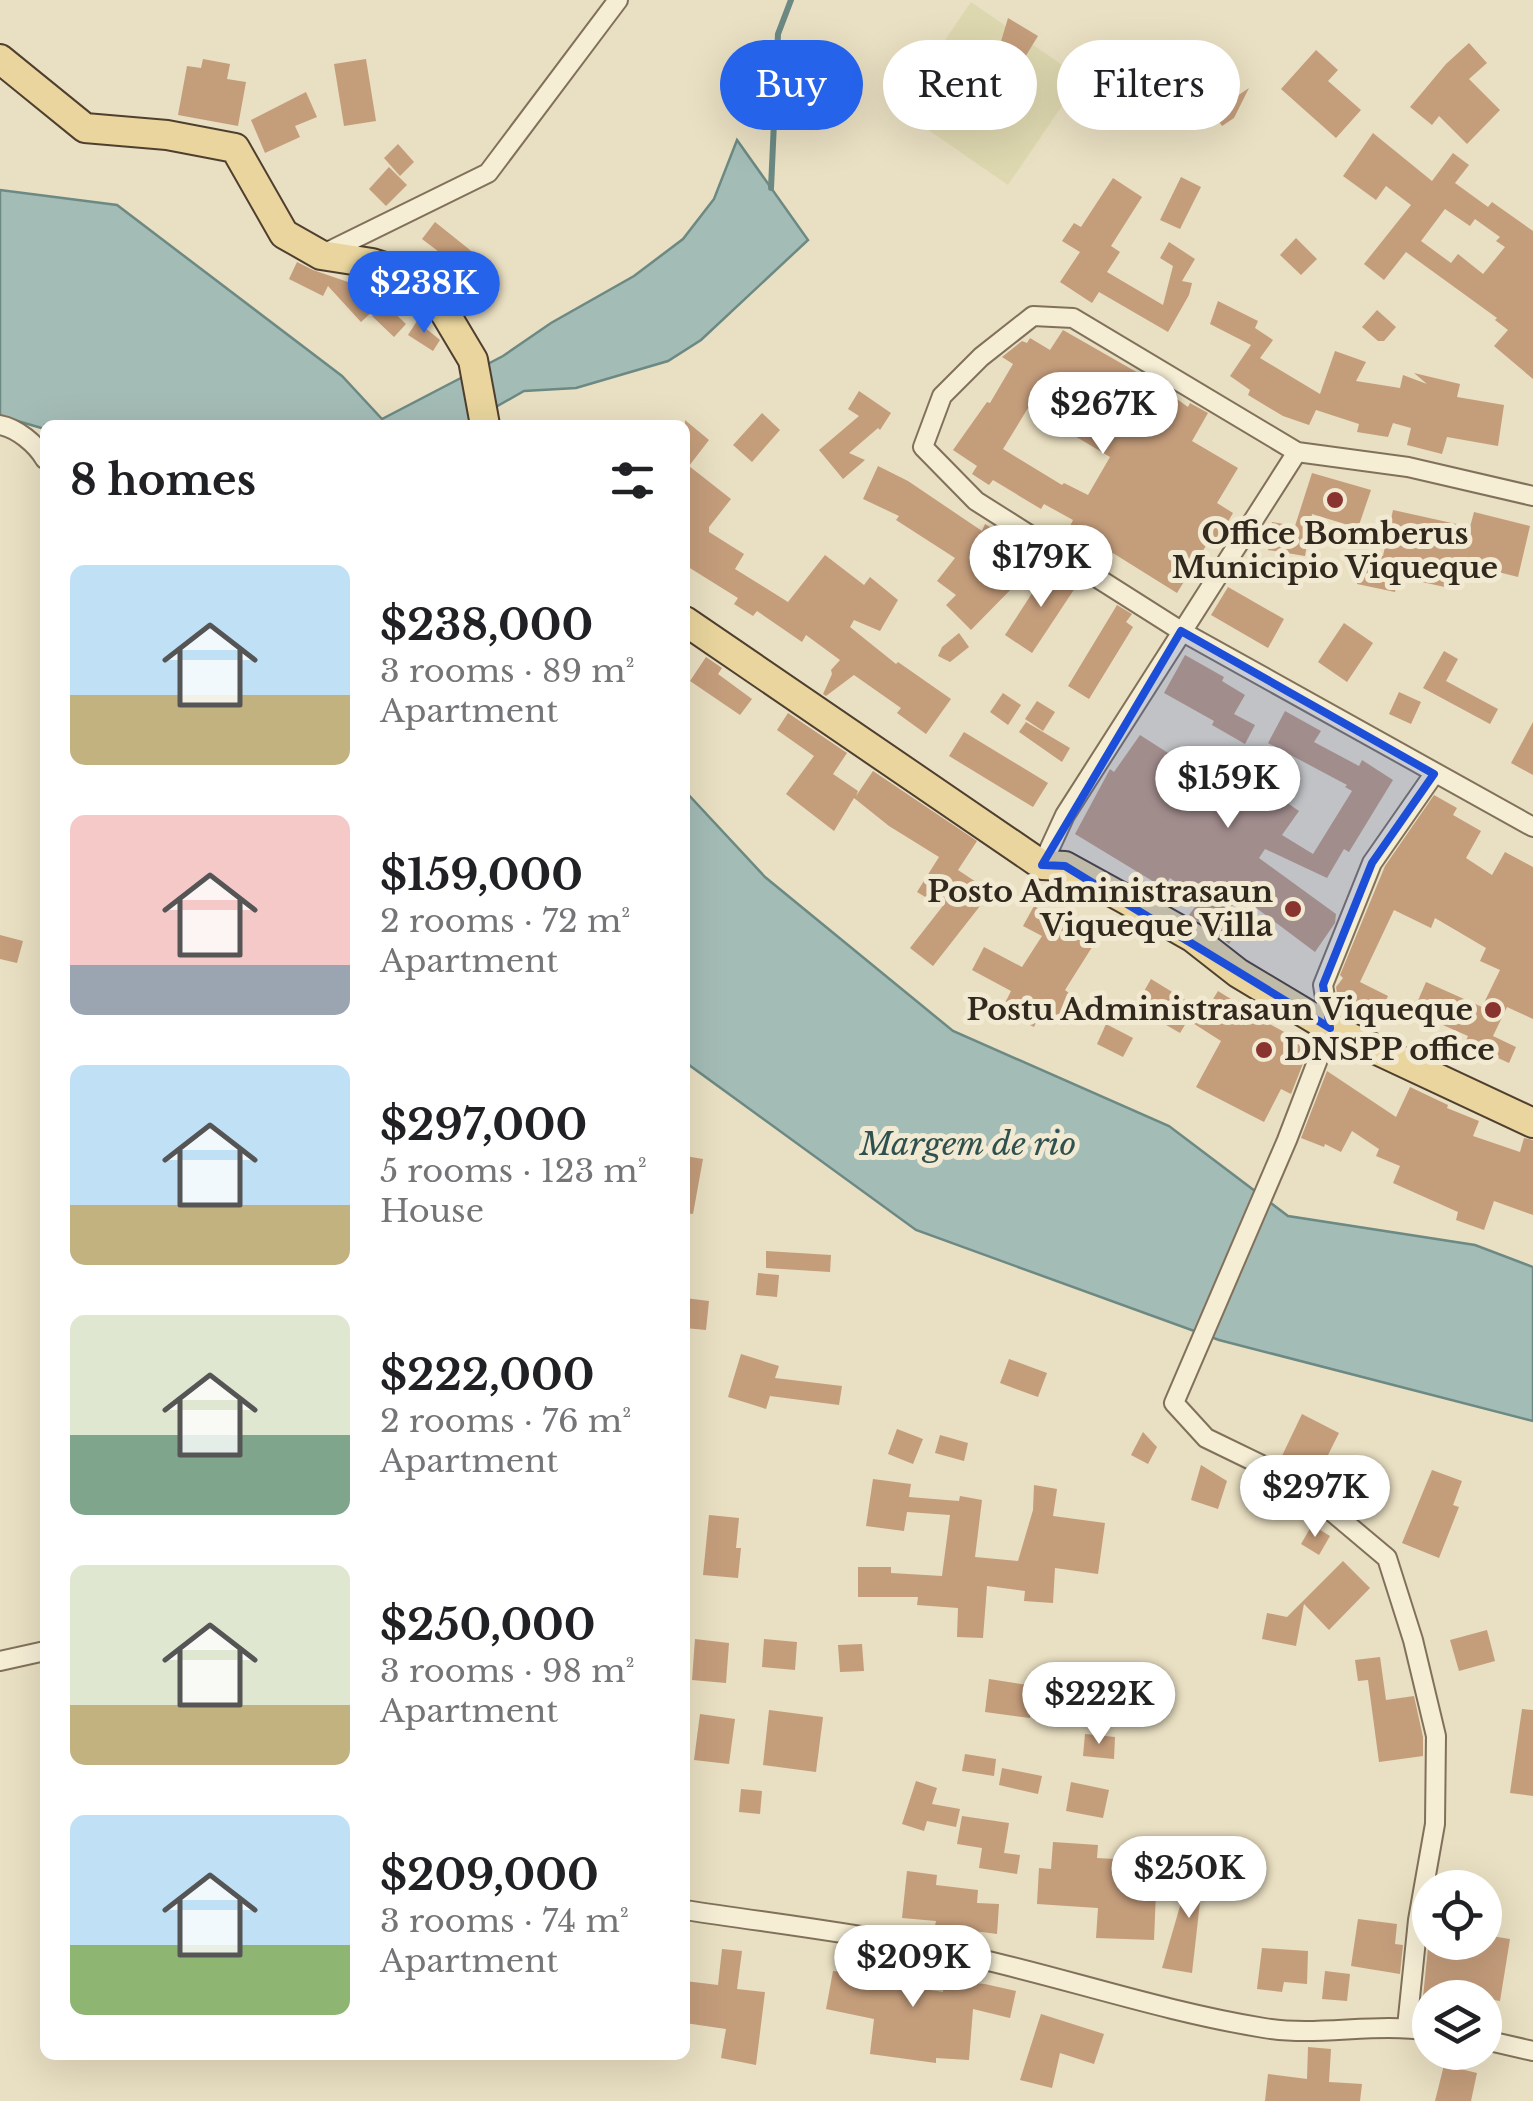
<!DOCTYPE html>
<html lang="en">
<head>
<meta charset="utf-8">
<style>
  :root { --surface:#fff; --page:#f2f2f2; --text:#202124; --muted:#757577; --accent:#2563eb }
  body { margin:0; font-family:"Libre Baskerville",serif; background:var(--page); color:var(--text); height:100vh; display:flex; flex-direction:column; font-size:38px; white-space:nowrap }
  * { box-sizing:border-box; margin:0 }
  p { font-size:32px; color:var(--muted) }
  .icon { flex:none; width:55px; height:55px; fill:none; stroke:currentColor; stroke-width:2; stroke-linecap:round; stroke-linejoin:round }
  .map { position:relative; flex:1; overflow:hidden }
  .drawer { position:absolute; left:40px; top:420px; width:650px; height:1640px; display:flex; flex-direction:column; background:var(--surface); border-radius:15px; box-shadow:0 10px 40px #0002 }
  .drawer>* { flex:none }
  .top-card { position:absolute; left:720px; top:40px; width:662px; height:90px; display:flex; gap:20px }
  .controls { position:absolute; left:1412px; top:1870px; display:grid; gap:20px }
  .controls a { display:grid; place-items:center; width:90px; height:90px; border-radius:50%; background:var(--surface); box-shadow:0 10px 40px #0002; font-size:50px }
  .price { position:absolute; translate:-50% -85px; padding:0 22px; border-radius:35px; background:#fff; color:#222; font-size:32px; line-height:65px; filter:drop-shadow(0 2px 5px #0008) }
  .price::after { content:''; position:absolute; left:50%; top:60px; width:30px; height:22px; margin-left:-15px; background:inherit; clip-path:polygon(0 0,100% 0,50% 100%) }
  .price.current { background:var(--accent); color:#fff }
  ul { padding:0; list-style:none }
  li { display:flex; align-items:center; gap:30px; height:250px; padding:0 30px }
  li span { display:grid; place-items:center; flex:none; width:280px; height:200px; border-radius:15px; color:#555 }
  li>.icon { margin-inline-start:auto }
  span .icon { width:120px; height:120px; fill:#fffc; stroke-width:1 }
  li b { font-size:42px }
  h2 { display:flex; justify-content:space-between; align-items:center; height:120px; padding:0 30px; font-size:42px }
  .pill { padding:0 35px; border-radius:45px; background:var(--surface); box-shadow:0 10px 40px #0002; font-size:35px; line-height:90px }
  .pill.current { background:var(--accent); color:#fff }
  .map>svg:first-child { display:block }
  .farmland { fill:#ded8b0 }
  .water { fill:#a4bcb6; stroke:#6c8983; stroke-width:2.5 }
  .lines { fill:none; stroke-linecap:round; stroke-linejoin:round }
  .stream { stroke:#6c8983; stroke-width:6 }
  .building { fill:#c49d7b; fill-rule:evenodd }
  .minor-casing { stroke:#81715b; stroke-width:22 }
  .primary-casing { stroke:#4f3f2f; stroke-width:32 }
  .minor { stroke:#f5edd4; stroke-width:18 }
  .primary { stroke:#e9d59d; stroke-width:28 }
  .marked { fill:#1d4ed8; fill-opacity:0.2; stroke:#1d4ed8; stroke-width:8; stroke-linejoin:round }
  .poi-dot { fill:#8a3431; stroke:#f1e9d1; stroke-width:4 }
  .labels { text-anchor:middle; stroke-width:10; stroke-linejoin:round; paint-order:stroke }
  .poi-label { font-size:30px; font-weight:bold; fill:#32291e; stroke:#f1e9d1; text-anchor:end }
  .water-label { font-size:32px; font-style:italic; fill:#2e5150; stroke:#f1e9d1 }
</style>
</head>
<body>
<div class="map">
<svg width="1533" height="2101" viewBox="0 0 1533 2101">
  <rect width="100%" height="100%" fill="#e9dfc2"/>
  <!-- farmland -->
  <polygon class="farmland" points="971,2 1081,78 1008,185 898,109"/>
  <!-- water -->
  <g class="water">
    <polygon points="737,140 808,240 701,340 668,361 576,388 524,391 464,425 45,425 45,429 0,416 0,190 117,205 342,376 382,419 503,356 551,323 634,276 683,239 714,199"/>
    <polygon points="685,791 765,877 953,1031 1169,1126 1288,1216 1475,1245 1533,1267 1533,1421 1219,1340 916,1230 685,1062"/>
  </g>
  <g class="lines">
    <!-- stream -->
    <polyline class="stream" points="771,188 778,34 791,0"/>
  </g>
  <!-- building -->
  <g class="building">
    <polygon points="1008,18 1038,36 1022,62 999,48"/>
    <polygon points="1469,43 1487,63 1469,79 1500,110 1467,144 1439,116 1432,125 1410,107 1446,64"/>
    <polygon points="1316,50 1338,70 1328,81 1361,110 1336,138 1281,89"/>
    <polygon points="203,59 230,64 227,79 246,82 238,126 178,115 187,66 201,68"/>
    <polygon points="366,59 376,121 344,126 334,64"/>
    <polygon points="1249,88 1234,118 1222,126 1213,112"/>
    <polygon points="306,92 317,117 295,126 300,137 265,153 251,120"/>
    <path d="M1373 133 1432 181 1453 153 1469 165 1455 183 1488 207 1492 202 1533 231V379L1494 346 1508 330 1495 320 1497 318 1406 252 1384 280 1364 264 1411 205 1386 186 1376 200 1343 176ZM1445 209 1470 226 1475 219 1500 237 1496 241 1505 247 1483 274 1458 254 1451 263 1421 241Z"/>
    <polygon points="398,144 414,162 400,176 384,158"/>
    <polygon points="389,167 407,185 386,206 369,189"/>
    <polygon points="1181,177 1201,187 1180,229 1160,220"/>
    <polygon points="1113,178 1142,197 1111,246 1120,252 1107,272 1163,305 1173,266 1160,258 1169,242 1195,259 1182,281 1192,283 1189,295 1168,332 1099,292 1092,303 1060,282 1080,252 1062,241 1074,223 1081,227"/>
    <polygon points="435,222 485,262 470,284 446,268 451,261 422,239"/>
    <polygon points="1296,238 1317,259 1301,275 1280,255"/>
    <polygon points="297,262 313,270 351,283 375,309 361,322 328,286 323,296 289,279"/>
    <polygon points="1218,301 1258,321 1255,328 1273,340 1260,358 1320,394 1335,351 1366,362 1356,381 1400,388 1403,375 1427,384 1414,373 1460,384 1457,397 1504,405 1498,446 1447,437 1442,454 1407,445 1411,428 1393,423 1388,437 1357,432 1359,424 1316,410 1309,425 1283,416 1248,395 1250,390 1230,376 1251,345 1210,324"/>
    <polygon points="384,303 406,324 394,337 372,316"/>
    <polygon points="1377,310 1396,327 1384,341 1378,341 1362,327"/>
    <polygon points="417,321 440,340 433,351 408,335"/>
    <path d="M1063 330 1147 378 1139 391 1166 409 1174 397 1188 407 1190 403 1208 413 1192 441 1238 468 1217 503 1233 513 1213 548 1207 544 1177 593 1100 545 1097 549 1067 532 1073 520 1044 504 1041 509 993 480 989 485 972 474 977 466 953 450 987 402 990 403 1013 364 1002 357 1022 341 1027 343 1030 338 1050 350ZM1028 408 1110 457 1088 495 1064 483 1062 485 1003 449Z"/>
    <polygon points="859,391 891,413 880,430 878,428 849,453 865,460 843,479 819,450 859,416 848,409"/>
    <polygon points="762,413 780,430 752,462 733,445"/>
    <polygon points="685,420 709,440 689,466 731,499 709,527 709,532 744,554 735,569 788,602 825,555 864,585 870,577 898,600 880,631 854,620 850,627 896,664 898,662 951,699 926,734 897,713 901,708 854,675 826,696 823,694 832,674 831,670 840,660 806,635 802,642 757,611 753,616 734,604 738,598 685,565"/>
    <polygon points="878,466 908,481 982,531 985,524 1015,542 1000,568 1019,581 971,630 946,605 956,595 937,581 955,558 896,520 899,516 863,499"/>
    <polygon points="1312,473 1371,490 1358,528 1312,514 1305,556 1268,550 1272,522 1295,526"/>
    <polygon points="1393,510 1470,527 1474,512 1530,526 1518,577 1451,560 1445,587 1398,577 1395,592 1357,584 1364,552 1383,556"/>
    <polygon points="1049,567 1077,585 1032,653 1005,635"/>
    <polygon points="1228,587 1284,619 1268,648 1211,615"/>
    <polygon points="1117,605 1132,614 1126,622 1133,627 1089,699 1068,686"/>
    <polygon points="1344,623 1373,643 1347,682 1318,662"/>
    <polygon points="959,633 969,647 950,662 938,656 942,647"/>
    <polygon points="1444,651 1458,659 1446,681 1498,709 1490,724 1423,688"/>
    <polygon points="1185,655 1224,677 1222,681 1245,695 1234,714 1255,725 1245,744 1212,725 1214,721 1164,693"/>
    <polygon points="706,657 722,668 718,674 752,699 740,715 690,681"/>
    <polygon points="1399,692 1421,702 1411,724 1389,714"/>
    <polygon points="1003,693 1021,705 1008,725 990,712"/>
    <polygon points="1037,701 1055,712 1043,731 1025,719"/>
    <polygon points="1285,711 1321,731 1314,742 1359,766 1362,760 1393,780 1349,852 1344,849 1327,878 1265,849 1259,858 1336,914 1335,923 1315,952 1239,895 1222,922 1237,932 1229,944 1189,915 1200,900 1170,878 1164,888 1075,834 1110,769 1114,772 1140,735 1179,760 1181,757 1213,780 1217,773 1222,776 1231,763 1245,773 1237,784 1267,802 1273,793 1299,811 1282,835 1313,854 1352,791 1345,787 1347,785 1268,743"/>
    <polygon points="788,713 847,753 833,774 858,791 856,796 873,771 977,841 958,870 991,892 933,966 910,948 942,907 917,892 939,857 889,826 854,798 834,831 786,794 814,756 777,730"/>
    <polygon points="1026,722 1070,748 1062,762 1019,732"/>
    <polygon points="1533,722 1533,775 1511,763"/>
    <polygon points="964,732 1048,783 1033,807 949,756"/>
    <polygon points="1434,795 1457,808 1453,815 1481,831 1466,858 1492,875 1505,852 1533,867 1533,1019 1507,1007 1493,1036 1516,1047 1509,1063 1465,1043 1468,1036 1413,1012 1426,982 1482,1007 1500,970 1480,961 1486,948 1435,918 1431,928 1394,910 1360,982 1388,996 1377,1020 1339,1006 1336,987 1343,978 1340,975 1385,866"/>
    <polygon points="1034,906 1054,917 1060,908 1086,925 1079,935 1094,944 1065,990 1082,1003 1067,1024 1043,1006 1034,1027 1001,1011 1011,991 972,970 984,947 1022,967 1042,936 1023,926"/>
    <polygon points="0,935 23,941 17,963 0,959"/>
    <polygon points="1151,979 1205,1012 1218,991 1234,1001 1233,1004 1310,1046 1291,1094 1281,1089 1264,1122 1196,1087 1221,1041 1188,1020 1180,1033 1135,1007"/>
    <polygon points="1106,1024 1133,1038 1123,1057 1097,1044"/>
    <polygon points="1327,1071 1396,1117 1410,1087 1448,1105 1447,1108 1479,1121 1473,1136 1520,1152 1524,1138 1533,1140 1533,1215 1494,1201 1484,1230 1456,1220 1458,1212 1393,1183 1400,1166 1376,1156 1379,1149 1352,1131 1341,1152 1325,1144 1324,1147 1301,1138"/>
    <polygon points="685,1156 703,1159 693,1214 685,1213"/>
    <polygon points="766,1251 831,1255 830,1272 766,1268"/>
    <polygon points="758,1273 779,1275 777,1297 756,1295"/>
    <polygon points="685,1298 709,1301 706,1330 685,1328"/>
    <polygon points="741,1354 779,1366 775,1378 842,1386 839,1405 770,1396 766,1409 728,1397"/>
    <polygon points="1009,1359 1047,1373 1038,1397 1000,1383"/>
    <polygon points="1302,1414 1339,1433 1314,1483 1280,1460"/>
    <polygon points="897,1429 923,1439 913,1464 888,1454"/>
    <polygon points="1143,1432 1157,1447 1148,1464 1131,1455"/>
    <polygon points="940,1435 968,1443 964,1461 935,1453"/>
    <polygon points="1201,1465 1227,1481 1218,1509 1191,1500"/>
    <polygon points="1432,1470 1462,1481 1453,1505 1459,1507 1439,1558 1402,1543"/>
    <polygon points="873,1479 911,1484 909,1497 959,1501 960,1496 982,1500 975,1557 1018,1561 1033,1510 1034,1485 1057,1489 1053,1516 1105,1523 1098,1574 1055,1568 1053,1603 1024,1601 1025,1591 987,1586 983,1638 957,1637 958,1608 917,1605 918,1597 858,1597 858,1567 891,1567 891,1573 942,1576 950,1515 907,1512 904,1531 866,1526"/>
    <polygon points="709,1515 739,1518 736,1548 741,1548 738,1578 703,1575"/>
    <polygon points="1312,1525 1330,1536 1319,1555 1301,1544"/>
    <polygon points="1343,1561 1370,1588 1329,1630 1304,1604 1296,1646 1262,1639 1267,1613 1287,1617"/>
    <polygon points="1487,1630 1495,1661 1459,1671 1450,1640"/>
    <polygon points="695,1639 729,1643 726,1683 692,1680"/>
    <polygon points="764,1639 797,1642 795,1670 762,1667"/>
    <polygon points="862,1644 864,1671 840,1672 838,1645"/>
    <polygon points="1380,1657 1386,1700 1414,1696 1423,1737 1423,1756 1379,1762 1368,1680 1358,1681 1355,1660"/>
    <polygon points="989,1679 1034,1686 1030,1718 985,1712"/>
    <polygon points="1522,1709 1533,1710 1533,1796 1510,1793"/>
    <polygon points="769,1710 823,1717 816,1772 763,1765"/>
    <polygon points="700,1714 735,1719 729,1764 694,1760"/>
    <polygon points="1085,1734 1115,1737 1114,1759 1083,1756"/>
    <polygon points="965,1754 996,1759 994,1776 962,1771"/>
    <polygon points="1002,1768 1042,1776 1038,1794 999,1785"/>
    <polygon points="916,1781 937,1788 932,1804 960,1809 956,1827 927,1821 924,1831 902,1824"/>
    <polygon points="1071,1782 1109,1790 1103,1818 1066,1811"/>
    <polygon points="741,1789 762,1791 760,1814 739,1812"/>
    <polygon points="962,1816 1009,1823 1004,1853 1020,1855 1017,1874 979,1868 982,1848 957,1844"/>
    <polygon points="1053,1842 1098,1845 1097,1858 1133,1860 1133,1867 1157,1868 1154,1940 1096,1938 1098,1908 1037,1904 1039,1868 1051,1869"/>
    <polygon points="1192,1865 1218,1873 1211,1896 1201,1893 1192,1973 1162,1968"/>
    <polygon points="907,1871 937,1875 936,1885 978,1890 977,1903 999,1904 997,1934 935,1926 936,1921 902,1918"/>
    <polygon points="1358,1919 1397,1924 1395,1944 1403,1945 1400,1974 1351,1966"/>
    <polygon points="1485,1935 1510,1939 1500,2001 1449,1993 1448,1998 1423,1997 1428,1948 1468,1953 1470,1942 1485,1942"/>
    <polygon points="1262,1948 1308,1951 1307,1984 1284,1982 1282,1992 1257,1989"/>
    <polygon points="722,1949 742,1951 737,1989 765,1992 756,2065 721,2058 726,2029 685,2023 685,1981 718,1985"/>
    <polygon points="844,1952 879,1955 878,1973 913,1980 911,1987 943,1992 944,1981 985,1984 1016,1991 1010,2018 973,2009 969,2060 936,2058 936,2063 870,2054 874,2019 826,2009 833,1971 842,1972"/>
    <polygon points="1325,1971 1350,1974 1347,2001 1322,1999"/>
    <polygon points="1041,2014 1104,2034 1094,2064 1060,2053 1052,2088 1020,2080"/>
    <polygon points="1308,2047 1331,2049 1329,2082 1362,2084 1360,2101 1265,2101 1268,2074 1307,2079"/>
    <polygon points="1444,2065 1477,2073 1471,2101 1435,2101"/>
  </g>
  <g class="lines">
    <defs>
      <g id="minor">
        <polyline points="321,255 488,173 618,0"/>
        <path d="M0 425C17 428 36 444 45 459"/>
        <polyline points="1533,496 1408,467 1297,452 1073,318 1033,316 981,357 942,396 923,447 976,501 1181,631 1533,827"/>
        <polyline points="1042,865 1065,815 1297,452"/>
        <polyline points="0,1661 45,1651"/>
        <path d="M685 1910C770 1923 856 1933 940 1950 1048 1972 1154 2010 1264 2028 1319 2037 1375 2022 1430 2031"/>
        <polyline points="1407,2027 1418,1920 1435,1824 1436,1736 1413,1640 1387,1558 1324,1505 1276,1472 1206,1438 1174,1403 1287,1140 1330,1028 1323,985 1372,863 1434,774"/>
        <polyline points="1485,2040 1533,2051"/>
      </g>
      <g id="primary">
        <polyline points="0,59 85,128 167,135 235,148 284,234 321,255 372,263 410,275 442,308 473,360 485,425"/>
        <polyline points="685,621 1042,865 1065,866 1125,899 1192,937 1238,973 1330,1028 1533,1123"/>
      </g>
    </defs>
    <!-- minor casing -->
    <use href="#minor" class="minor-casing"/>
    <!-- primary casing -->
    <use href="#primary" class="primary-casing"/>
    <!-- minor -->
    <use href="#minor" class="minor"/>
    <!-- primary -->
    <use href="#primary" class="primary"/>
  </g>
  <!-- marked area -->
  <path class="marked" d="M1181 631 1434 774 1372 863 1323 985 1330 1028 1065 866 1042 865Z"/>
  <!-- markers -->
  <g class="poi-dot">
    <circle cx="1335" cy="500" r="10"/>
    <circle cx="1293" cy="909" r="10"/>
    <circle cx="1493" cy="1010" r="10"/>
    <circle cx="1264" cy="1050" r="10"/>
  </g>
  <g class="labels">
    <!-- poi labels -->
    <g class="poi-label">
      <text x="1335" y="544" text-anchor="middle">Office Bomberus<tspan x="1335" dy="34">Municipio Viqueque</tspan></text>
      <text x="1273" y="902">Posto Administrasaun<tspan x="1273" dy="34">Viqueque Villa</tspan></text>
      <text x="1473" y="1020">Postu Administrasaun Viqueque</text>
      <text x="1284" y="1060" text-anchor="start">DNSPP office</text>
    </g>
    <!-- water labels -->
    <g class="water-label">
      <text x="968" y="1155">Margem de rio</text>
    </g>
  </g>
</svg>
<div class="controls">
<a><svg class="icon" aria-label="locate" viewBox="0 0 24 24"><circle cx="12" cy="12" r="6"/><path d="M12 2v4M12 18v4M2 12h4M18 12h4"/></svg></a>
<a><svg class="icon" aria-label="layers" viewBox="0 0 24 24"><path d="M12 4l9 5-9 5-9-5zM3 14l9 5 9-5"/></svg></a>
</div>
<b class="price current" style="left:424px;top:336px">$238K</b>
<b class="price" style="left:1103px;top:457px">$267K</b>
<b class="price" style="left:1041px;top:610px">$179K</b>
<b class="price" style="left:1228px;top:831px">$159K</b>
<b class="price" style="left:1315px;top:1540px">$297K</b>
<b class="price" style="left:1099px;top:1747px">$222K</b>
<b class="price" style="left:1189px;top:1921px">$250K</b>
<b class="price" style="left:913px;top:2010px">$209K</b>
<div class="top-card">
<a class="pill current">Buy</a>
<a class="pill">Rent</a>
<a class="pill">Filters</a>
</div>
<section class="drawer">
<h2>8 homes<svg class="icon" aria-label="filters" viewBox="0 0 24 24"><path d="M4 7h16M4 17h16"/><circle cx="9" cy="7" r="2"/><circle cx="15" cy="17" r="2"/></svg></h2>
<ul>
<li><span style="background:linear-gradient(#bfe0f5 65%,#c2b280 0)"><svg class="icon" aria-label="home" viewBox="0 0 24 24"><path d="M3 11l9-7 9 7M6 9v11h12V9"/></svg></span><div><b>$238,000</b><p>3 rooms · 89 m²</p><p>Apartment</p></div></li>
<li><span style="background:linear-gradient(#f6c9c9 75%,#9aa5b1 0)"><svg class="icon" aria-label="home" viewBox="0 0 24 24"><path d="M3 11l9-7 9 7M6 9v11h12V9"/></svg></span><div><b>$159,000</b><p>2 rooms · 72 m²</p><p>Apartment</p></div></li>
<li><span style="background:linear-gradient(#bfe0f5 70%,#c2b280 0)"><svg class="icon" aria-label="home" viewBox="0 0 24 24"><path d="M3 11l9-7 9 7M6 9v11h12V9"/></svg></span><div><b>$297,000</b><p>5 rooms · 123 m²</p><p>House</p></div></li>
<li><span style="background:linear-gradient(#dfe7d0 60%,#7fa58c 0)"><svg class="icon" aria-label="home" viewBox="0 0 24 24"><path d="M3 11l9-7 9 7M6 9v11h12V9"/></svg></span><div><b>$222,000</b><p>2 rooms · 76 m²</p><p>Apartment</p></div></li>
<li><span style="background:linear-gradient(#dfe7d0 70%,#c2b280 0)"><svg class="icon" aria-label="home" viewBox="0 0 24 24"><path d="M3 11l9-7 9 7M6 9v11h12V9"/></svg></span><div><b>$250,000</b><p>3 rooms · 98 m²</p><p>Apartment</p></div></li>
<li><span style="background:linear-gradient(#bfe0f5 65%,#8fb573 0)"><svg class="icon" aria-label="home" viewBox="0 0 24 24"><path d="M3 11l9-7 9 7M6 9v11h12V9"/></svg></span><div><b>$209,000</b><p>3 rooms · 74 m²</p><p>Apartment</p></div></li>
</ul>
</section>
</div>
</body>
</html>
